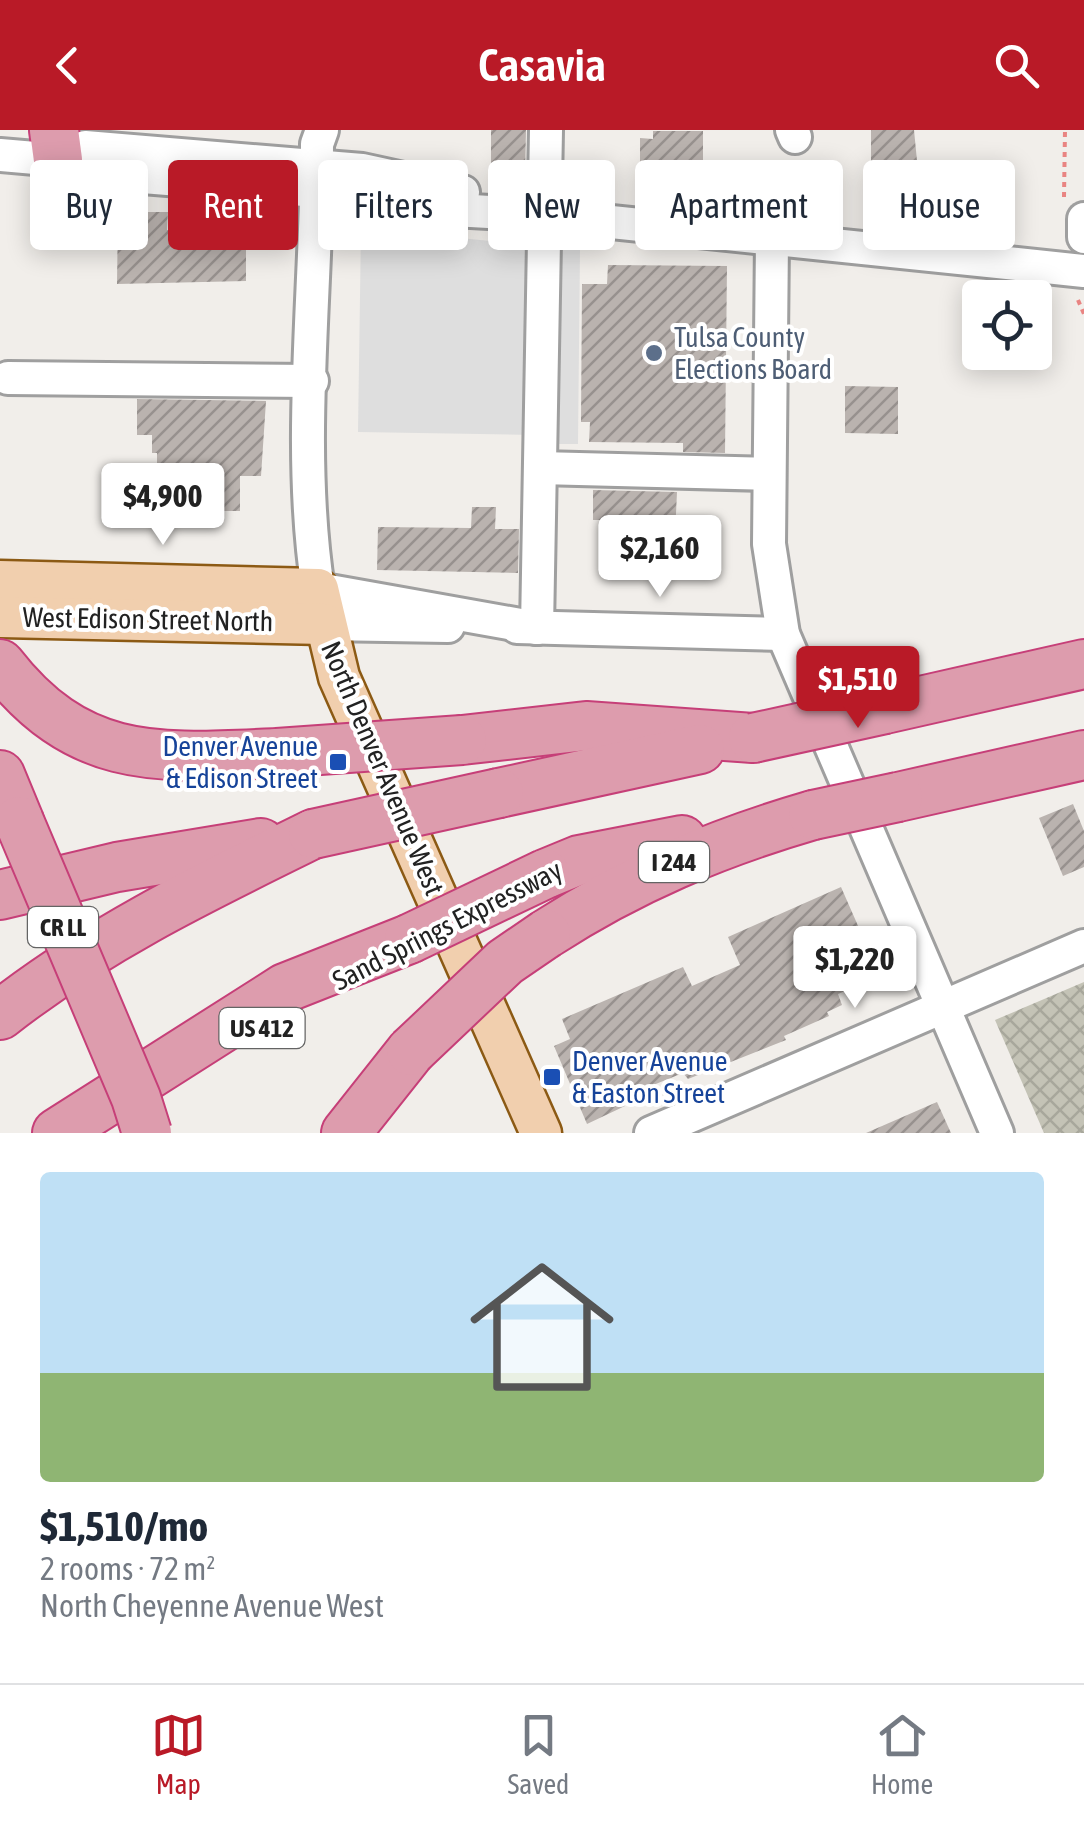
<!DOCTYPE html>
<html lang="en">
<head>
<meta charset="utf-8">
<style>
  :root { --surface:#fff; --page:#f6f6f7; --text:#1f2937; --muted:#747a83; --line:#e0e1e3; --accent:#b91a27 }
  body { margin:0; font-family:"Asap Condensed",sans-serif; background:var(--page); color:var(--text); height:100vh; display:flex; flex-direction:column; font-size:38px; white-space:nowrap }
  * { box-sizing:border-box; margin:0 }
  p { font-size:32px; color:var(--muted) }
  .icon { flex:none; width:55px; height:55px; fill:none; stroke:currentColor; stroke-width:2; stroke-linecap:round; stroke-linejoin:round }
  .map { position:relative; height:1003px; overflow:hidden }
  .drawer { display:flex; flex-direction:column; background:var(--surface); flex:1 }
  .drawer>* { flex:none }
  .banner { position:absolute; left:30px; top:30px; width:1025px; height:90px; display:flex; gap:20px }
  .buttons { position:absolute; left:962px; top:150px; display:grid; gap:20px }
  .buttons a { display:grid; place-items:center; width:90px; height:90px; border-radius:10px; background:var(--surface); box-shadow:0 5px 25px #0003; font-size:50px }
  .price { position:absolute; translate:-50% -85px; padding:0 22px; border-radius:10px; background:#fff; color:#222; font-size:32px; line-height:65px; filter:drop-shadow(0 2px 5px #0008) }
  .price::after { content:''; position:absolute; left:50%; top:60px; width:30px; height:22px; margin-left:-15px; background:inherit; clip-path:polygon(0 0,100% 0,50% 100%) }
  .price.current { background:var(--accent); color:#fff }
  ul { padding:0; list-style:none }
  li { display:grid; align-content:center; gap:20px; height:530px; padding:0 40px }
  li+li { border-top:2px solid var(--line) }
  li span { display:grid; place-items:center; height:310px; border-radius:10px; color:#555 }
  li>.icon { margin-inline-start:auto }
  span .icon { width:180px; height:180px; fill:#fffc; stroke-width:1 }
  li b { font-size:42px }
  .chip { padding:0 35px; border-radius:10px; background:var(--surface); box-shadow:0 5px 25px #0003; font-size:35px; line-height:90px }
  .chip.current { background:var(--accent); color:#fff }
  header { display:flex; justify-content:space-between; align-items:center; height:130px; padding:0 40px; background:var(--accent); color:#fff; font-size:45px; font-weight:600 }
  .dock { display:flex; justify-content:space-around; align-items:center; height:140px; border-top:2px solid var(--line); background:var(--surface); font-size:28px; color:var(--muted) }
  .dock a { display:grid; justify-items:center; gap:5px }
  .dock .current { color:var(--accent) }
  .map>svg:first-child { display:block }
  .construction { fill:url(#construction-cross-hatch) }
  .parking { fill:#dedede }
  .building { fill:url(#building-hatch) }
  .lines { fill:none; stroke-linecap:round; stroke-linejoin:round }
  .minor-casing { stroke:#9f9f9f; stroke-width:38 }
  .major-casing { stroke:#8c5a14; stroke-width:45 }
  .highway-casing { stroke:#c63f78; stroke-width:52 }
  .path { stroke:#e98482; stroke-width:4; stroke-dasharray:5 5; stroke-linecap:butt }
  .minor { stroke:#fff; stroke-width:32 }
  .major { stroke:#f1cfae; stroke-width:40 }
  .highway { stroke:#dd9cad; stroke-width:48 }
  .highway-bridge-casing { stroke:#c63f78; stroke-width:52; stroke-linecap:butt }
  .highway-bridge { stroke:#dd9cad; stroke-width:48 }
  .service-dot { fill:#5c6f8a; stroke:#fff; stroke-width:4 }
  .transit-dot { fill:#1a4fb4; stroke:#fff; stroke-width:4 }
  .labels { text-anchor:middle; stroke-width:8; stroke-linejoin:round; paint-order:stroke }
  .shield { fill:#fff; stroke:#646464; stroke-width:2.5 }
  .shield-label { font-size:25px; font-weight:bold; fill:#222 }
  .service-label { font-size:28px; fill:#4e5e75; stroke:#fff; text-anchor:start }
  .street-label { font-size:28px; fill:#222; stroke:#fff }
  .transit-label { font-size:28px; fill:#164399; stroke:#fff; text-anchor:end }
</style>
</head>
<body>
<header><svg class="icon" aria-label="back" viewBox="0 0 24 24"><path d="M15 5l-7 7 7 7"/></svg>Casavia<svg class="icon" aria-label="search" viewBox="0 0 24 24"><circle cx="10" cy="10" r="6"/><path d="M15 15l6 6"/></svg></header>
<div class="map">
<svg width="1084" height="1003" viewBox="0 0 1084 1003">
  <defs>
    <pattern id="construction-cross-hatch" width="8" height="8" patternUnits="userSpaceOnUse" patternTransform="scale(2.5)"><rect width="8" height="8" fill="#c4c3b6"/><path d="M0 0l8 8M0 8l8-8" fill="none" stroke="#a8a79c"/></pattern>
    <pattern id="building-hatch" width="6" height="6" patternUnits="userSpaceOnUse" patternTransform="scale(2.5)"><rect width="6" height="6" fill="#bab3af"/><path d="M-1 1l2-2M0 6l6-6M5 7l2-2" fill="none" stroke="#97918e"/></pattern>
  </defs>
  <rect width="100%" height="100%" fill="#f1eeea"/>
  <!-- construction -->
  <polygon class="construction" points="1084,852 1084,1003 1044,1003 995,890"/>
  <!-- parking -->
  <polygon class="parking" points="361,98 580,120 578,314 557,314 534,305 358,302"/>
  <!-- building -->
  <g class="building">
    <polygon points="491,0 526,0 525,45 491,45"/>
    <polygon points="871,0 914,0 918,41 871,40"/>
    <polygon points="653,1 703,1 703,42 661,42 661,32 640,32 640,8 653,9"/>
    <polygon points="118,82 168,82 167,100 246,101 246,151 117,154"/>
    <polygon points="608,135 727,136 725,323 683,322 683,313 589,312 590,292 581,292 582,154 607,154"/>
    <polygon points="845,256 898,257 898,304 845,303"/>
    <polygon points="137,269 266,271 261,346 240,346 240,381 157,381 157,323 152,323 152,305 137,305"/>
    <polygon points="593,360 677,362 673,448 618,448 618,390 593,390"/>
    <polygon points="472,377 496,377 495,399 519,399 518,443 377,440 378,397 471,398"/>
    <polygon points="1073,674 1084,701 1084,737 1063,746 1039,688"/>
    <polygon points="841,757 880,846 838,864 842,875 827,882 829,886 784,906 786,910 688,949 683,943 621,968 625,976 587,994 554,916 570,909 562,889 683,837 692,856 740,835 728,807"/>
    <polygon points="937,972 951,1003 866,1003"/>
  </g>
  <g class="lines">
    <defs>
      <g id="minor">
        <path d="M322 0 317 14C317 159 296 316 318 459L537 498"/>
        <polyline points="792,0 795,7"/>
        <polyline points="0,25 58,30 81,42 317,61 453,80 544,85 1084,141"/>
        <polyline points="58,30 85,17 362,40 463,62"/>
        <polyline points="1084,89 1084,107"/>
        <polyline points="772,109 769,414 783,504 997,1003"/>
        <polyline points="8,248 312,251"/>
        <polyline points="540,338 769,344"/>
        <polyline points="324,494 448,496"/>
        <polyline points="517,497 783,504"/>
        <polyline points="537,498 546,0"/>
        <polyline points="651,1003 1084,816"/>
      </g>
      <g id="major">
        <polyline points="0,451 318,459 339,547 541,1003"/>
        <polyline points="0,487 324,494"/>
      </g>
      <g id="highway">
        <polyline points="54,0 58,30"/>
        <path d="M0 534C80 637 159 628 277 623"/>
        <polyline points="885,579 1084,534"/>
        <polyline points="462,610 586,596 753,608"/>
        <polyline points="0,645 19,691"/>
        <polyline points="499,663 700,619"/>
        <polyline points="898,667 1084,625"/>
        <polyline points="545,744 579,730 682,710"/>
        <polyline points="0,765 117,737 261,713"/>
        <path d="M546 804C631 749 717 713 813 685"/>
        <path d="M0 885C97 809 203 758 313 704"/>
        <polyline points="57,1003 285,858 409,809"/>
        <polyline points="346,1003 411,921"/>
      </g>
    </defs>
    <!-- minor casing -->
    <use href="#minor" class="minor-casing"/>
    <!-- major casing -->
    <use href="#major" class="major-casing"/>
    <!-- highway casing -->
    <use href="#highway" class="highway-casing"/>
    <!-- path -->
    <g class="path">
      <polyline points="1064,67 1065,0"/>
      <polyline points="1078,170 1084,184"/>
    </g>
    <!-- minor -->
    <use href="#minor" class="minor"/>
    <!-- major -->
    <use href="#major" class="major"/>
    <!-- highway -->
    <use href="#highway" class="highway"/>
    <defs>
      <g id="highway-bridge">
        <polyline points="753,608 885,579"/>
        <polyline points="277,623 462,610"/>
        <polyline points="813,685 898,667"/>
        <polyline points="19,691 136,968 147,1003"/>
        <polyline points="313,704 499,663"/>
        <polyline points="409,809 545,744"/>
        <polyline points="411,921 505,832 546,804"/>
      </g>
    </defs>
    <!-- highway-bridge casing -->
    <use href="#highway-bridge" class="highway-bridge-casing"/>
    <!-- highway-bridge -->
    <use href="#highway-bridge" class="highway-bridge"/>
  </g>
  <!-- markers -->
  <circle class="service-dot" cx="654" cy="223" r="10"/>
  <g class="transit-dot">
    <rect x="328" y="622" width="20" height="20" rx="5"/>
    <rect x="542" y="937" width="20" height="20" rx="5"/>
  </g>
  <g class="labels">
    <!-- shield labels -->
    <g class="shield">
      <rect x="639" y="712" width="70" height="40" rx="8"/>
      <rect x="28" y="777" width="70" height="40" rx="8"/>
      <rect x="219.5" y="878" width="85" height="40" rx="8"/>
    </g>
    <g class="shield-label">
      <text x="674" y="741">I 244</text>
      <text x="63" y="806">CR LL</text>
      <text x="262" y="907">US 412</text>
    </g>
    <!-- service labels -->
    <g class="service-label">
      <text x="674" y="217">Tulsa County<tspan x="674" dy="32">Elections Board</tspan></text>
    </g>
    <!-- street labels -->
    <g class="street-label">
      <text transform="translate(148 489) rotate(1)" y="10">West Edison Street North</text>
      <text transform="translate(383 638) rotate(67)" y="10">North Denver Avenue West</text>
      <text transform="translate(447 795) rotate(-27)" y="10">Sand Springs Expressway</text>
    </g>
    <!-- transit labels -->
    <g class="transit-label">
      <text x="318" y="626">Denver Avenue<tspan x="318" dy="32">&amp; Edison Street</tspan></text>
      <text x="572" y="941" text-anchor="start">Denver Avenue<tspan x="572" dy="32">&amp; Easton Street</tspan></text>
    </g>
  </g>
</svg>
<div class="buttons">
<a><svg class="icon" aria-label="locate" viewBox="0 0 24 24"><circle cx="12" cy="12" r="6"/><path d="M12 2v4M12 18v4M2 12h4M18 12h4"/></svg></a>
</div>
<b class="price" style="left:163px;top:418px">$4,900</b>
<b class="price" style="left:660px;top:470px">$2,160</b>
<b class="price current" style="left:858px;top:601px">$1,510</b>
<b class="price" style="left:855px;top:881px">$1,220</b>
<div class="banner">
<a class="chip">Buy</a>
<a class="chip current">Rent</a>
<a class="chip">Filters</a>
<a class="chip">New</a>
<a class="chip">Apartment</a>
<a class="chip">House</a>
</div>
</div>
<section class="drawer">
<ul>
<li><span style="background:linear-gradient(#bfe0f5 65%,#8fb573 0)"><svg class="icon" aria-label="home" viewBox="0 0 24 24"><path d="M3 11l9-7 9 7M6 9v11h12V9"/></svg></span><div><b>$1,510/mo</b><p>2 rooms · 72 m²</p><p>North Cheyenne Avenue West</p></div></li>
</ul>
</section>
<nav class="dock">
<a class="current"><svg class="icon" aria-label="map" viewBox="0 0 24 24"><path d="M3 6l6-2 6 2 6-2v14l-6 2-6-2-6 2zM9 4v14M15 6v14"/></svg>Map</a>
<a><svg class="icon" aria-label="saved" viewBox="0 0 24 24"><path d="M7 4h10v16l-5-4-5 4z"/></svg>Saved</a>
<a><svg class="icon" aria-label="home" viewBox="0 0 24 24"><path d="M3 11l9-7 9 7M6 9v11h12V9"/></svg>Home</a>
</nav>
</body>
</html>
